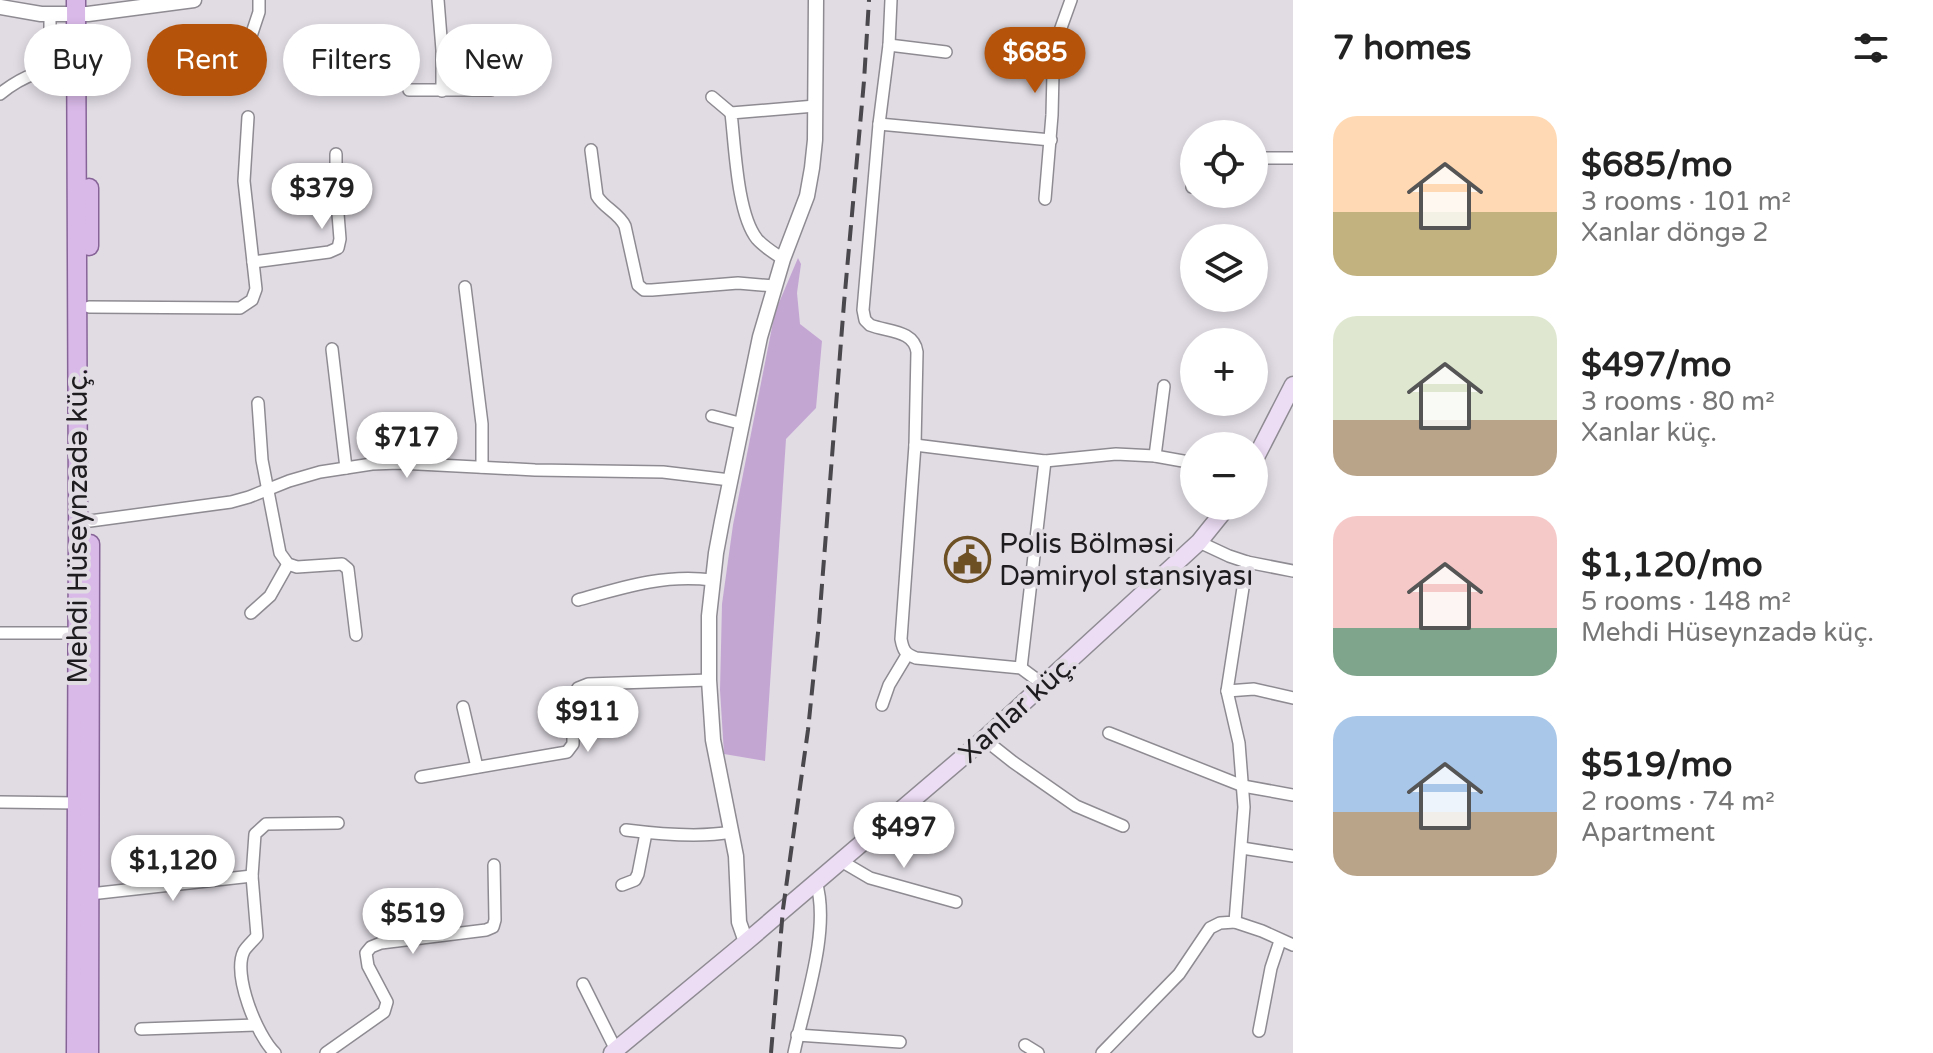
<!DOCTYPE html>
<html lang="en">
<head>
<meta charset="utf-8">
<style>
  :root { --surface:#fff; --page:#f6f6f6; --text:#222; --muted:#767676; --accent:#b45309 }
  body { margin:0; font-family:"Varela Round",sans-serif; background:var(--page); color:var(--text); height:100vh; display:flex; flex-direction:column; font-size:30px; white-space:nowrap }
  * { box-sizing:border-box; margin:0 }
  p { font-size:26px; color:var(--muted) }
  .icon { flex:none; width:44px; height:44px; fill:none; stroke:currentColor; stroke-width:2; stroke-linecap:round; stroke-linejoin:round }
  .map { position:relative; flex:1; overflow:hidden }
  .side { display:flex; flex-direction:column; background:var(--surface); width:640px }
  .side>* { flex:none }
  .hud { position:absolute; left:24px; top:24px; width:760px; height:72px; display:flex; gap:16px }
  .buttons { position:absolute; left:1180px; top:120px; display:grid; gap:16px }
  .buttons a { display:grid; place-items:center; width:88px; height:88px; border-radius:50%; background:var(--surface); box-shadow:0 4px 12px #0003; font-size:40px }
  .price { position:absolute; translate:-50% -68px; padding:0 18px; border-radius:28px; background:#fff; color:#222; font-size:26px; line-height:52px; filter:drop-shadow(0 2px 4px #0008) }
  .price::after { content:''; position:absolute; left:50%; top:48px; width:24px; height:18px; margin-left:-12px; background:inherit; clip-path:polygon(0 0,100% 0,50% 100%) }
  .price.active { background:var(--accent); color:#fff }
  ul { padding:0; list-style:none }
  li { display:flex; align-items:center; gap:24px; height:200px; padding:0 40px }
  li span { display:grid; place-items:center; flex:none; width:224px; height:160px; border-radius:24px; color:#555 }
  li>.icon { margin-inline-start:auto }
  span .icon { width:96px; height:96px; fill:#fffc; stroke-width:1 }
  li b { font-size:34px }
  h2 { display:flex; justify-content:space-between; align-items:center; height:96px; padding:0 40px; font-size:34px }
  .pill { padding:0 28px; border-radius:36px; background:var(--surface); box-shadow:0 4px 12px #0003; font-size:28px; line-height:72px }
  .pill.active { background:var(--accent); color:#fff }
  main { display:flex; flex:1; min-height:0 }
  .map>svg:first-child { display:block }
  .green { fill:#c4a6d3 }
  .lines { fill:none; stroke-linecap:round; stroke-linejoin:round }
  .minor-casing { stroke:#8f8b92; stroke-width:14 }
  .tertiary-casing { stroke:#8f8b92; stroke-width:17 }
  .secondary-casing { stroke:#8f8b92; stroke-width:19 }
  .primary-casing { stroke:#876498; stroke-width:21 }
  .minor { stroke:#fff; stroke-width:11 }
  .tertiary { stroke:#fff; stroke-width:14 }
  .secondary { stroke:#ecdcf4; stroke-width:16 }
  .primary { stroke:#d9b9e8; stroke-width:18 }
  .rail { stroke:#4a484c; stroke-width:4; stroke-dasharray:16 8; stroke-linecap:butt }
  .labels { text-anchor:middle; stroke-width:8; stroke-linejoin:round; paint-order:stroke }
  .street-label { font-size:28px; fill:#1e1c1f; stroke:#e1dce4 }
  .poi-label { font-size:28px; fill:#1e1c1f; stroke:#e1dce4; text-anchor:start }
</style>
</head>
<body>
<main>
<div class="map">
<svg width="1293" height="1053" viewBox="0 0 1293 1053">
  <rect width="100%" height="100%" fill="#e1dce4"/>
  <!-- green -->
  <polygon class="green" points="798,258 801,264 797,293 800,324 822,341 816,408 786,439 765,761 724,754 720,690 722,604 733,525 775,312"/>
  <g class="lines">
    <defs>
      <g id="minor">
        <polyline points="438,0 442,50 442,91"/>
        <path d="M891 0 889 45 879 124 863 310 865 320 870 325C888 332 914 330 917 352L915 445 901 639C903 650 905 654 916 658L1021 668 1044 685"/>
        <polyline points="50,15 50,69"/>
        <polyline points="889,45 946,52"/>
        <polyline points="246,84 247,48 259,12 259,0"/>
        <polyline points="409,90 491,90"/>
        <path d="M0 94C26 73 45 69 77 67"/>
        <polyline points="712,97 731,113"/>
        <polyline points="879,124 1051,140"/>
        <path d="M591 150 597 196C604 208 619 213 625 226L638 285 644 290H652L738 283 774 286"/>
        <polyline points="1254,158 1293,158"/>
        <polyline points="1192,187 1194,180"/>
        <polyline points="1045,199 1052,115 1053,73 1057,39 1071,0"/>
        <path d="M783 259C774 253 764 247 757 239 737 214 735 146 731 113L815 106"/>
        <polyline points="253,262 329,252 338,248 340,239 336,189 336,154"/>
        <polyline points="465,287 482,424 482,467"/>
        <polyline points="89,307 240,308 252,300 256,289 244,181 248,117"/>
        <polyline points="332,349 346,468"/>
        <polyline points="258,403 262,460 280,553 288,564 297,567 342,564 348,569 356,635"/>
        <polyline points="712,416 743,424"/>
        <polyline points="915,445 1045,461 1116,454 1155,456 1194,463"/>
        <polyline points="1155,456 1164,386"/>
        <polyline points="90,521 231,502 249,497 289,481 320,472 372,464 399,463 535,470 663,472 730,480"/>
        <polyline points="1199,542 1229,556 1247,562 1293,571"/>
        <path d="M578 600C624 587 664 574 712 580"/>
        <polyline points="251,613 270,596 288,564"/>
        <polyline points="0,633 77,633"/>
        <polyline points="1021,668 1045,461"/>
        <polyline points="1227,691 1254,689 1293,698"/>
        <polyline points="882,705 889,685 907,655"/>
        <polyline points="463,707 477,767"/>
        <polyline points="1109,733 1243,786 1293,795"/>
        <polyline points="984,739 1013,762 1076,806 1123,826"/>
        <polyline points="421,777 567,752 573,744 573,698 578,688 588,684 709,680"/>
        <polyline points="0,802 77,803"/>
        <path d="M626 830C658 834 699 838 731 832"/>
        <polyline points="1242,848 1293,856"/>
        <polyline points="841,861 870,878 956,902"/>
        <polyline points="622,885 635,880 638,874 646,833"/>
        <polyline points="90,894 252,876"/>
        <polyline points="1235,922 1262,931 1293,945"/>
        <polyline points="583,984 616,1050"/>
        <polyline points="141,1029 256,1025"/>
        <polyline points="1259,1031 1271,968 1280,941"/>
        <polyline points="797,1035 900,1042"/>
        <polyline points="1025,1045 1038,1053"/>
        <path d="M275 1053C257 1036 232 974 244 951 247 946 253 941 257 936L252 876 255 834 266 824 338 823"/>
        <polyline points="326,1053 384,1012 387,1002 368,966 366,953 371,947 381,943 486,930 493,927 495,920 494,865"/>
        <path d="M794 1053C804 1005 831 929 816 882"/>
        <polyline points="1102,1053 1179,974 1210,928 1220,923 1235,922 1244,807 1239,743 1227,691 1247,562"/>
      </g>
      <g id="tertiary">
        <polyline points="0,7 41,14 88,14 194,0"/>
        <polyline points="746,942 739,922 736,856 713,740 709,680 709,616 716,553 722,521 760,337 783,259 807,196 812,168 815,140 816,0"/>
      </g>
      <g id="secondary">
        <polyline points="1254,461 1293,385"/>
        <polyline points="612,1053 746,942 984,739 1199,542 1228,506"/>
      </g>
      <g id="primary">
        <polyline points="89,246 89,188"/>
        <polyline points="76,1053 78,521 76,0"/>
        <polyline points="89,1053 90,544"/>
      </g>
    </defs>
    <!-- minor casing -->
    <use href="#minor" class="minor-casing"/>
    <!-- tertiary casing -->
    <use href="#tertiary" class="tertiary-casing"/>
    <!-- secondary casing -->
    <use href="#secondary" class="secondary-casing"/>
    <!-- primary casing -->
    <use href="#primary" class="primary-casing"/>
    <!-- minor -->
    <use href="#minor" class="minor"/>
    <!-- tertiary -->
    <use href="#tertiary" class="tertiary"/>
    <!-- secondary -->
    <use href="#secondary" class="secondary"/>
    <!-- primary -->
    <use href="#primary" class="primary"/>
    <!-- rail -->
    <polyline class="rail" points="771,1053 783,909 808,730 819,623 844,303 864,81 869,0"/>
  </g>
  <!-- icons -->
  <defs>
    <symbol id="civic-ring" viewBox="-11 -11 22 22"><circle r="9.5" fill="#e1dce4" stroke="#6d5024" stroke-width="1.5"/><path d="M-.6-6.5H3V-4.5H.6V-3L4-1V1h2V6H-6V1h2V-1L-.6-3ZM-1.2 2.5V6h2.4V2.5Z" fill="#6d5024"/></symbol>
  </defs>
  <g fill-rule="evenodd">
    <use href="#civic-ring" x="942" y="534" width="51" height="51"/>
  </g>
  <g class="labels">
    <!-- street labels -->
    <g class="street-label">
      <text transform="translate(77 526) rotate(-90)" y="10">Mehdi Hüseynzadə küç.</text>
      <text transform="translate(1017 708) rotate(-42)" y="10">Xanlar küç.</text>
    </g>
    <!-- poi labels -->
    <g class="poi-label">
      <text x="999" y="553">Polis Bölməsi<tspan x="999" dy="32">Dəmiryol stansiyası</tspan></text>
    </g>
  </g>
</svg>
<div class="buttons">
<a><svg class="icon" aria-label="locate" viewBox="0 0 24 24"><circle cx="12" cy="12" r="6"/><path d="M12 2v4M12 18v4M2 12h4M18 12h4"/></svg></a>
<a><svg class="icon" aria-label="layers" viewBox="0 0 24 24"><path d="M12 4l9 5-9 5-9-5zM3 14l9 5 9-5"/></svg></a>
<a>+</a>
<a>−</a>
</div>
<b class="price active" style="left:1035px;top:95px">$685</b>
<b class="price" style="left:322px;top:231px">$379</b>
<b class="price" style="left:407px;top:480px">$717</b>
<b class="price" style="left:588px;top:754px">$911</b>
<b class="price" style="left:904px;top:870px">$497</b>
<b class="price" style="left:173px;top:903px">$1,120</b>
<b class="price" style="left:413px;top:956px">$519</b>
<div class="hud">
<a class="pill">Buy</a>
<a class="pill active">Rent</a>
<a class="pill">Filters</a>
<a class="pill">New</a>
</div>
</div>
<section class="side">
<h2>7 homes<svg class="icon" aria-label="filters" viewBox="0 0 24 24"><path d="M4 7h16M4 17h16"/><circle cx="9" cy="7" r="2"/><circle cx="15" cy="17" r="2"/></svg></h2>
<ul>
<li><span style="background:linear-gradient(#ffd9b3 60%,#c2b280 0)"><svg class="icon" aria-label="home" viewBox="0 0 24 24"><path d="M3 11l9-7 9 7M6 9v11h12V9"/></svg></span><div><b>$685/mo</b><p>3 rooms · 101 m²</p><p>Xanlar döngə 2</p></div></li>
<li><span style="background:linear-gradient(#dfe7d0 65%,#b9a48a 0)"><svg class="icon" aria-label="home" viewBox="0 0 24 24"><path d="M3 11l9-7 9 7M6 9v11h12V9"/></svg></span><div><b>$497/mo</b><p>3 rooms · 80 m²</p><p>Xanlar küç.</p></div></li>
<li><span style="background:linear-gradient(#f6c9c9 70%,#7fa58c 0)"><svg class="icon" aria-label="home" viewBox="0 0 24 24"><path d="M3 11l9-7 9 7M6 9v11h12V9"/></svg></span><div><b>$1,120/mo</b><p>5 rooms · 148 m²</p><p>Mehdi Hüseynzadə küç.</p></div></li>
<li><span style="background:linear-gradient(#a9c7e8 60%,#b9a48a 0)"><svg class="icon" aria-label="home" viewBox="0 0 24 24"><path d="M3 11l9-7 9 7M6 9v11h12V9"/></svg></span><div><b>$519/mo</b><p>2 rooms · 74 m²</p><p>Apartment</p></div></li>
</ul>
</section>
</main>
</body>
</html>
